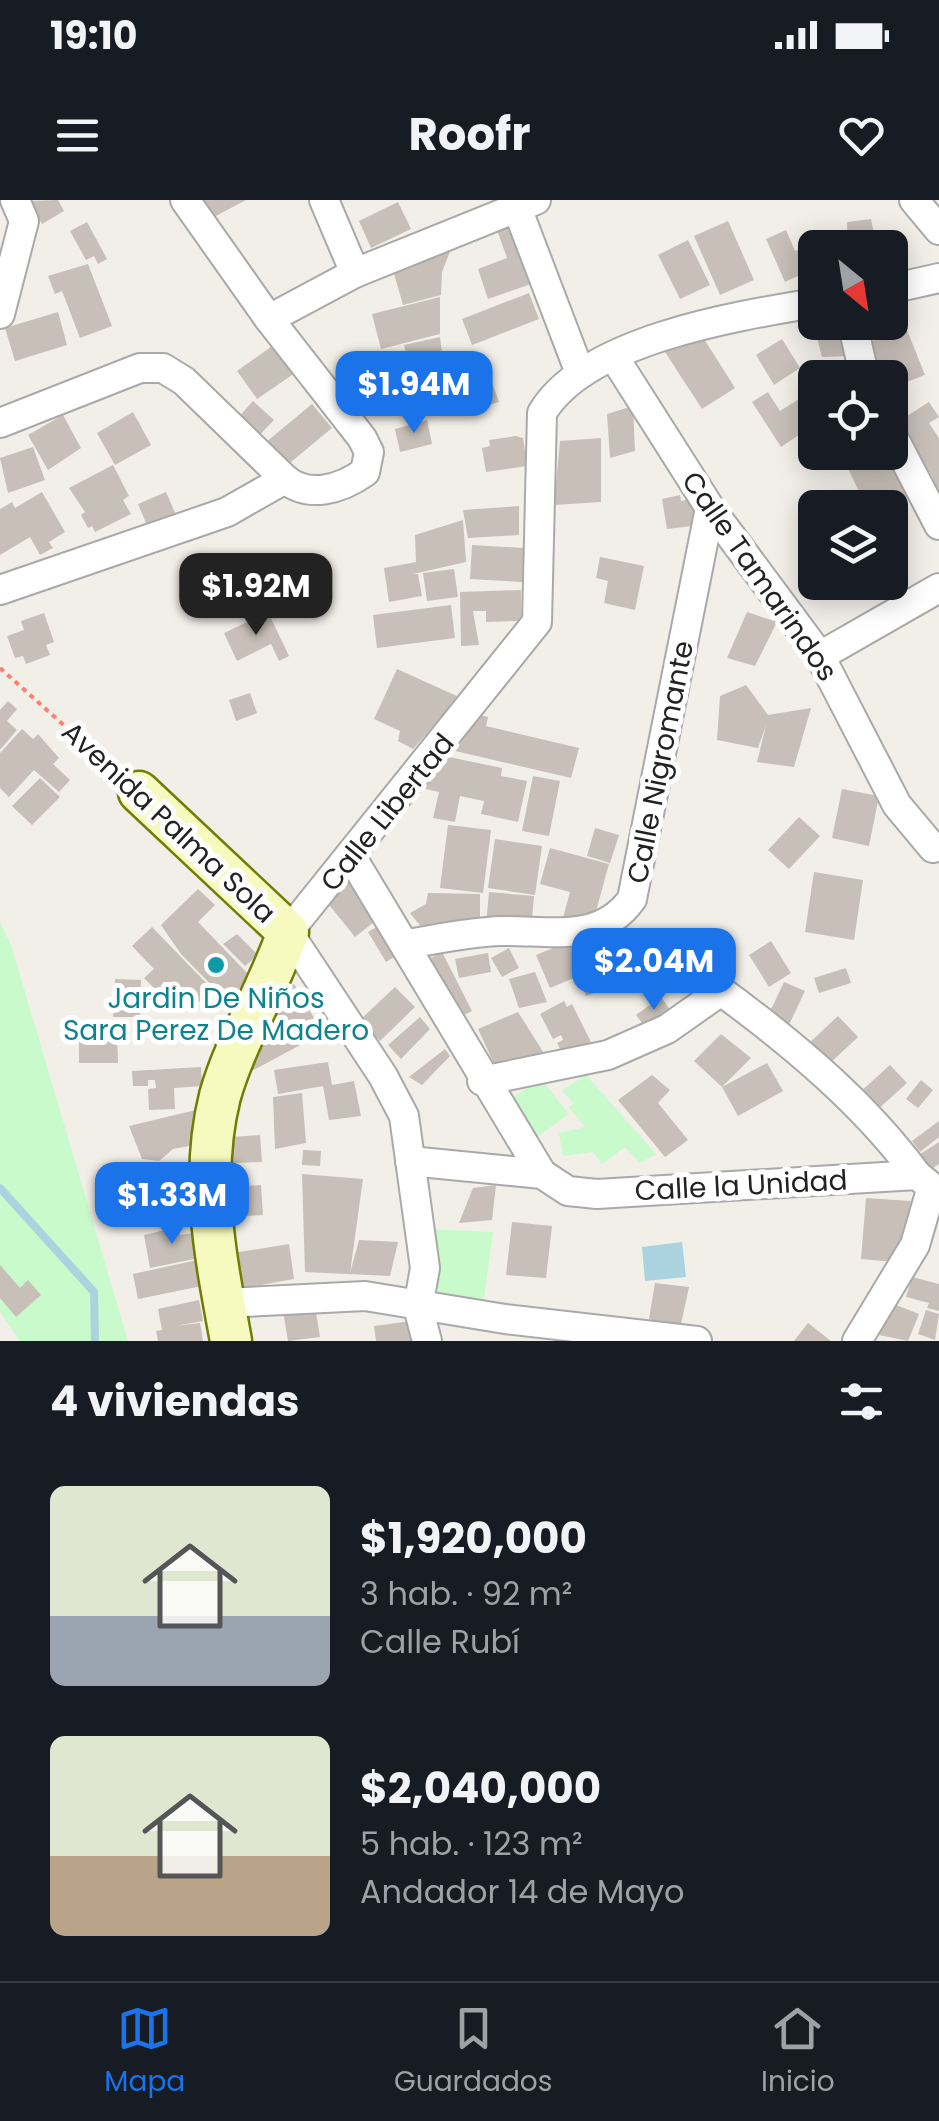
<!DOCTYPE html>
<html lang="es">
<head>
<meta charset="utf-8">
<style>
  :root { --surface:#171b24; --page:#20242c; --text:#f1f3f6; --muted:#9ea1a6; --line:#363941; --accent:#1a73e8 }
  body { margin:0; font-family:Poppins,sans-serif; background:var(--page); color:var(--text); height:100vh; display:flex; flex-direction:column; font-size:38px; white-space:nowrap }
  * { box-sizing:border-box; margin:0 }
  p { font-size:32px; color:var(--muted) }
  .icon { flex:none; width:55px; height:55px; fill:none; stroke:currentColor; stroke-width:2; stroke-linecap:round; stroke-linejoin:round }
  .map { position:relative; height:1141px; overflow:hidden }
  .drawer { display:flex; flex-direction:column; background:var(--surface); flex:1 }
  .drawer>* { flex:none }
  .needle { width:65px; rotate:150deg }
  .fabs { position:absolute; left:798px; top:30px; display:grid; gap:20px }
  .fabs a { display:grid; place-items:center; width:110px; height:110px; border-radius:15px; background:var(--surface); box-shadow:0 5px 25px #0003; font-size:50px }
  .price { position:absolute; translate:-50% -85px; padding:0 22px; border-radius:20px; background:var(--accent); color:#fff; font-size:32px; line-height:65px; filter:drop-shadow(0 2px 5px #0008) }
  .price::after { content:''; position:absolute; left:50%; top:60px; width:30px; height:22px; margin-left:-15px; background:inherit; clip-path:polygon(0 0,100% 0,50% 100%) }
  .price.on { background:#222; color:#fff }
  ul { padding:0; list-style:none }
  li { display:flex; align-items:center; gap:30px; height:250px; padding:0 50px }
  li span { display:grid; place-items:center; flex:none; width:280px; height:200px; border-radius:15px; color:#555 }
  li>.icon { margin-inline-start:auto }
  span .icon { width:120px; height:120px; fill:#fffc; stroke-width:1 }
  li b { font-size:42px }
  h2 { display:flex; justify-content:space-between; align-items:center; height:120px; padding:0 50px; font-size:42px }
  .status { display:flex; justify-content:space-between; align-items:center; height:70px; padding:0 50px; background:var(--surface); direction:ltr }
  .status svg { height:28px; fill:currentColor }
  header { display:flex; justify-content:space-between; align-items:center; height:130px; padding:0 50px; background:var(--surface); font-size:45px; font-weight:700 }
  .tab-bar { display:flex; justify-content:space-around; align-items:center; height:140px; border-top:2px solid var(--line); background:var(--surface); font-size:28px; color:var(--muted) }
  .tab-bar a { display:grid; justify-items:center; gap:5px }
  .tab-bar .on { color:var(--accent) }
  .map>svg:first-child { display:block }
  .park { fill:#c8facc }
  .water { fill:#aad3df }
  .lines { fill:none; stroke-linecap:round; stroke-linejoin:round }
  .stream { stroke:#aad3df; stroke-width:8 }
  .building { fill:#c7bfb8 }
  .street-casing { stroke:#a9a9a9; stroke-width:32 }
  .secondary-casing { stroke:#707d05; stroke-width:45 }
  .path { stroke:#fa8072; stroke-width:4; stroke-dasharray:5 5; stroke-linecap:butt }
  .street { stroke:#fff; stroke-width:28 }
  .secondary { stroke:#f7fabf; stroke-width:40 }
  .culture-dot { fill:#0f9aa8; stroke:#fff; stroke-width:4 }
  .labels { text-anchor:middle; stroke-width:10; stroke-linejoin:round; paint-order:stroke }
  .street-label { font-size:28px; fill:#222; stroke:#fff }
  .culture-label { font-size:28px; fill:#0d838f; stroke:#fff }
</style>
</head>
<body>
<div class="status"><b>19:10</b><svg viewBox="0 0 49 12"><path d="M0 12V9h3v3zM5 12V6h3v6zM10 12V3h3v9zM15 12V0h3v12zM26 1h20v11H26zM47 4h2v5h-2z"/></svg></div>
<header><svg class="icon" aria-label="menu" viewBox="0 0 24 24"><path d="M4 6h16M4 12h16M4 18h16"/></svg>Roofr<svg class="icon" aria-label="heart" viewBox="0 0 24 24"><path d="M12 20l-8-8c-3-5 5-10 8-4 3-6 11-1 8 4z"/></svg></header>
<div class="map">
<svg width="939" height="1141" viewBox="0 0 939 1141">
  <rect width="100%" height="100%" fill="#f2efe9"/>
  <!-- park -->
  <g class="park">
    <polygon points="0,722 12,748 128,1141 20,1141 0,1112"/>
    <polygon points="586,875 656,954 640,963 625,947 602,964 593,952 563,956 559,933 585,927 569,907 574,904 562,890"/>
    <polygon points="541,879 569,914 537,937 509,900"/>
    <polygon points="429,1029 493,1032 483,1106 439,1099"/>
  </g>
  <!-- water -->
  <polygon class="water" points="682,1042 686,1077 645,1081 642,1047"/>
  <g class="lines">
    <!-- stream -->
    <polyline class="stream" points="0,988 94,1092 95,1141"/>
  </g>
  <!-- building -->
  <g class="building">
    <polygon points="58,0 64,11 42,24 29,1"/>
    <polygon points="201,0 246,0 214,17"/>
    <polygon points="398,2 411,29 371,48 359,21"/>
    <polygon points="871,19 877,48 848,48 847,22"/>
    <polygon points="513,21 534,83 488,99 478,69 507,58 496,27"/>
    <polygon points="728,21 754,80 720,95 694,36"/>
    <polygon points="87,22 107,59 98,64 94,56 86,60 70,31"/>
    <polygon points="786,30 795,51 809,45 815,68 785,82 766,39"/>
    <polygon points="688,40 710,85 680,99 658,55"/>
    <polygon points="453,44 442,72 441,95 403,105 393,70"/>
    <polygon points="88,64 112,126 80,138 62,91 55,94 48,76"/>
    <polygon points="529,93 539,119 472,145 462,119"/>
    <polygon points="440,97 440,134 381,149 372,114"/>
    <polygon points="815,109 815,122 841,122 850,156 822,157 810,111"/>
    <polygon points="58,112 67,145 15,161 5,128"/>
    <polygon points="903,120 925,175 890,188 890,178 878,178 865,144 882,137 879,129"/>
    <polygon points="699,131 735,188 702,209 665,152"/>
    <polygon points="440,137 443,162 410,171 404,145"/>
    <polygon points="782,139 800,168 774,185 756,155"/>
    <polygon points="275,144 295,173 257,199 237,171"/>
    <polygon points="461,158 464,172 487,169 499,202 452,214 444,163"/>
    <polygon points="768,192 780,211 807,194 815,207 815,224 781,247 752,202"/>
    <polygon points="253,201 274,220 256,239 236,220"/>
    <polygon points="929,202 939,217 929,223 939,238 939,296 929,280 933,278 926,267 918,272 893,225"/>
    <polygon points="312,204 332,228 285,267 265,243"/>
    <polygon points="633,206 635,251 610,258 607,214"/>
    <polygon points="133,212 151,245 115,265 97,233"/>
    <polygon points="63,215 81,248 48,270 28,235"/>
    <polygon points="427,220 432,244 400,252 395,229"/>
    <polygon points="516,236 523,238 527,266 486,272 482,248 490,246 489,240"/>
    <polygon points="601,238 601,302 554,305 560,241"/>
    <polygon points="33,247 45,280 8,293 0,258"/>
    <polygon points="840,252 890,252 915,292 885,308 867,308"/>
    <polygon points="113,265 129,296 123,300 131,314 95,332 92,326 88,328 81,315 85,312 69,288"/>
    <polygon points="42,292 65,332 49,342 53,348 40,355 30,337 0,355 0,309 12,302 15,308"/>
    <polygon points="166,292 177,317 149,330 138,304"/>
    <polygon points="680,295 681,301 695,298 692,326 667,329 662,299"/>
    <polygon points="519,306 519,335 468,338 463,310"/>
    <polygon points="463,320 466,362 413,374 418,374 422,396 389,402 384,368 416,362 415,335"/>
    <polygon points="472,345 524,348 522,382 470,379"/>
    <polygon points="600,357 644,366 635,410 604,403 608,381 596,378"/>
    <polygon points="454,369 458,397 427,401 423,373"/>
    <polygon points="521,390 521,421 486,422 486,411 473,411 479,445 461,446 460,392"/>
    <polygon points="451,405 455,438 377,448 373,415"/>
    <polygon points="268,412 289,456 279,461 271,444 237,461 224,433"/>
    <polygon points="747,412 777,422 755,466 727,458"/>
    <polygon points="44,413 54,442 46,445 50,455 26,464 23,456 15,458 7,436 24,430 21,421"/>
    <polygon points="397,469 459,497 413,549 398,541 400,531 374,519"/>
    <polygon points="746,485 768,515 811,508 794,567 757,562 766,525 758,548 717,540 720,496"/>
    <polygon points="250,493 257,513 236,521 229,500"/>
    <polygon points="8,501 17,509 7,521 17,530 0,550 0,510"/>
    <polygon points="480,515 488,517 486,526 579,548 571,578 455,551"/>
    <polygon points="22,529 33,539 38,534 59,558 53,564 70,580 59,592 34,570 9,597 0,588 0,553"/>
    <polygon points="444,556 502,568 501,576 527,581 518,622 481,614 484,601 460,596 455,622 433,618 439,592 417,587"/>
    <polygon points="533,576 560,581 549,636 522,631"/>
    <polygon points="40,578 60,597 32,625 12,606"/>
    <polygon points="842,589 879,596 869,646 832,638"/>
    <polygon points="799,617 820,636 789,669 768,650"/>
    <polygon points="448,625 491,630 483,693 440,688"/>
    <polygon points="595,628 619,635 610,663 587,656"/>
    <polygon points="495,639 542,646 535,695 488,688"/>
    <polygon points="550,648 609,664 595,715 560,729 570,692 540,684"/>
    <polygon points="814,672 863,680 854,740 805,732"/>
    <polygon points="353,679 383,715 355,737 326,701"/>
    <polygon points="198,689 215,705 198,722 251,777 227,801 181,754 161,725"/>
    <polygon points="489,692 534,696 531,729 486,725"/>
    <polygon points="428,693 480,694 480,720 426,733 410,713 426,704"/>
    <polygon points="390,719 408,748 386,762 368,732"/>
    <polygon points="152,727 212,789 193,808 178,793 163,808 150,795 155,789 144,778 154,769 132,746"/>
    <polygon points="594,731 608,764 550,788 536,755"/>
    <polygon points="237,734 258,755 245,766 223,744"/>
    <polygon points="771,741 791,773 769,787 749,755"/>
    <polygon points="509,748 519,768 502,777 491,758"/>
    <polygon points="442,752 472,811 451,822 421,763"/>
    <polygon points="488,753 491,772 459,778 455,759"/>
    <polygon points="846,768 851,783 819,793 814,778"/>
    <polygon points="535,772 547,802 519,808 509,779"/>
    <polygon points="608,774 613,786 586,796 581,784"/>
    <polygon points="115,779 141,780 140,817 113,817"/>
    <polygon points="784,782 805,791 787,829 766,820"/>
    <polygon points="294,784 323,833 248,873 281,796"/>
    <polygon points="395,787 415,807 380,841 360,820"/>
    <polygon points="661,797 671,811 646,828 636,815"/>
    <polygon points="564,801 567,807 572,804 591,842 564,856 557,843 563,840 561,835 553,839 540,814"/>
    <polygon points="518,812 547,858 496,868 478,829"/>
    <polygon points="838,816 858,837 826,867 806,846"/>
    <polygon points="420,817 430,829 401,859 388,845"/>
    <polygon points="117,834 118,863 79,863 79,839 71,839 71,835"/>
    <polygon points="721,834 751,858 722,887 767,863 783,891 738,916 722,887 694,861"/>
    <polygon points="445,849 450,856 422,885 409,877"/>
    <polygon points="328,862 332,885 354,881 361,916 329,920 323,886 278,894 274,870"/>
    <polygon points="890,865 907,883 876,911 859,893"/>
    <polygon points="201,867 202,886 174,888 175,909 149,910 148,889 156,888 155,880 148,880 148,886 133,886 132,871"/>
    <polygon points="652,875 670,890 658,903 688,940 665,957 618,900"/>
    <polygon points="921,880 933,890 918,908 906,899"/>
    <polygon points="302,893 306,943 275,949 273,897"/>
    <polygon points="196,910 195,945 173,949 159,961 142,959 129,926"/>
    <polygon points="939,921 939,937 920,952 912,941"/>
    <polygon points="260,935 262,962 233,963 231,937"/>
    <polygon points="939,942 939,964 927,972 917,956"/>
    <polygon points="303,950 321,951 320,966 302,965"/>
    <polygon points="151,962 155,978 165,976 169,994 134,1002 126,968"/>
    <polygon points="302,974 363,979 350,1073 359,1040 398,1042 390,1076 305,1072"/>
    <polygon points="261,985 263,1015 246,1016 245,1004 236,1004 235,995 246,994 245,986"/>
    <polygon points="496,985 492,1020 459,1023 473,988"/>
    <polygon points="866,998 911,1001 905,1063 861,1059"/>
    <polygon points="512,1022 552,1026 546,1078 506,1075"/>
    <polygon points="178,1027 180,1035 199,1032 204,1057 150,1068 144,1035"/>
    <polygon points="289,1044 294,1079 228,1091 221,1055"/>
    <polygon points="197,1060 202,1086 138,1099 133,1074"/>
    <polygon points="0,1065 20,1088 28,1080 41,1095 16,1117 0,1098"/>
    <polygon points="912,1077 939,1084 939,1111 927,1108 929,1103 906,1097"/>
    <polygon points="655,1083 689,1087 680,1129 649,1119"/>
    <polygon points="199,1100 203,1121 175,1126 200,1123 203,1141 158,1141 156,1131 162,1130 158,1109"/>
    <polygon points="314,1100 320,1137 288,1141 282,1105"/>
    <polygon points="891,1103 919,1114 908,1141 879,1135"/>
    <polygon points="926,1110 939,1114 935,1140 918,1134"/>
    <polygon points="419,1120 421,1141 376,1141 374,1126"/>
    <polygon points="808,1123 831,1141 794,1141"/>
  </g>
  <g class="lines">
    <defs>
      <g id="street">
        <polyline points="324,0 355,73"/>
        <polyline points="514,0 580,173"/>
        <polyline points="914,0 939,30"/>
        <polyline points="890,89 939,78"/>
        <polyline points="0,114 24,21 15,0"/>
        <polyline points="269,119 355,73 536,0"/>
        <polyline points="852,122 865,178"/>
        <polyline points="614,157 710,308 820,456 897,605 933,648"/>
        <polyline points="0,223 140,168 163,168 184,181 285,279"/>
        <polyline points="890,231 939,325"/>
        <path d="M0 390 227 312 285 279C309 299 341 289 365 272L369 252 362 238 269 119 185 0"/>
        <polyline points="820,456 939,388"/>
        <polyline points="351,656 542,974"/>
        <path d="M407 744C438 739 470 732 501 731 550 730 600 744 632 699L710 308"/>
        <path d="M482 881 608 855 667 829 721 791C793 844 864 903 917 975"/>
        <polyline points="410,961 542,974 568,991 597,994 917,975 939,993"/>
        <polyline points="224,1103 365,1096 505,1119 697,1141"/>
        <path d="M427 1141 418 1107 425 1068 404 916 383 876 288 732 537 422 542 213C585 140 736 116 815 103"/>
        <polyline points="857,1141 915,1045 931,990"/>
      </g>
      <path id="secondary" d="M139 592 288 732C270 785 234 845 220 896 199 979 216 1059 231 1141"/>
    </defs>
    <!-- street casing -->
    <use href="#street" class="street-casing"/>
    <!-- secondary casing -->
    <use href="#secondary" class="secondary-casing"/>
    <!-- path -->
    <polyline class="path" points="0,468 116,572"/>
    <!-- street -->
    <use href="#street" class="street"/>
    <!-- secondary -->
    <use href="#secondary" class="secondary"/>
  </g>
  <!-- markers -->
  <circle class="culture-dot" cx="216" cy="765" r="10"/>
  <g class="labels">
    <!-- street labels -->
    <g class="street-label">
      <text transform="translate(760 376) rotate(55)" y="10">Calle Tamarindos</text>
      <text transform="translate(660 562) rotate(-79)" y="10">Calle Nigromante</text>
      <text transform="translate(387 612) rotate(-51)" y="10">Calle Libertad</text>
      <text transform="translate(169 622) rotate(43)" y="10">Avenida Palma Sola</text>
      <text transform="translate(741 985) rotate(-3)" y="10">Calle la Unidad</text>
    </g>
    <!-- culture labels -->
    <g class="culture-label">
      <text x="216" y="808">Jardin De Niños<tspan x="216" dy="32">Sara Perez De Madero</tspan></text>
    </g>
  </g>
</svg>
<div class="fabs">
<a><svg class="needle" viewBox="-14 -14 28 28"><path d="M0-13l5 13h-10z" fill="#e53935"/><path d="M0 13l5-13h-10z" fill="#9ea1a6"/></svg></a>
<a><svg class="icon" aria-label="locate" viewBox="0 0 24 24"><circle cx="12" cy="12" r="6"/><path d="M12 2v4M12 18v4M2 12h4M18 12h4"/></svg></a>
<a><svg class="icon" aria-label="layers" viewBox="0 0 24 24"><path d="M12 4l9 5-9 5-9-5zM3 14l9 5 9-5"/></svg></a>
</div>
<b class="price" style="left:414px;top:236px">$1.94M</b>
<b class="price on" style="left:256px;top:438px">$1.92M</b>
<b class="price" style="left:654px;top:813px">$2.04M</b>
<b class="price" style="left:172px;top:1047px">$1.33M</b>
</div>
<section class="drawer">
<h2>4 viviendas<svg class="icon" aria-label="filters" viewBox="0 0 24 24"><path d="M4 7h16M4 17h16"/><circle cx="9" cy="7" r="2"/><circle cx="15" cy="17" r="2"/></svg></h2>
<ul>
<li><span style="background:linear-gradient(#dfe7d0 65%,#9aa5b1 0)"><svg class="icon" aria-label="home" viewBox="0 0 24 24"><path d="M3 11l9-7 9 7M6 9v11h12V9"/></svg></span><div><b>$1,920,000</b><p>3 hab. · 92 m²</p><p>Calle Rubí</p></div></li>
<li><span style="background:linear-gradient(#dfe7d0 60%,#b9a48a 0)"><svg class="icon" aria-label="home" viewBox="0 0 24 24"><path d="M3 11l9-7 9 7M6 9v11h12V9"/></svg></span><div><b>$2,040,000</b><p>5 hab. · 123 m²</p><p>Andador 14 de Mayo</p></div></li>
</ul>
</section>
<nav class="tab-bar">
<a class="on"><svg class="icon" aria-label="map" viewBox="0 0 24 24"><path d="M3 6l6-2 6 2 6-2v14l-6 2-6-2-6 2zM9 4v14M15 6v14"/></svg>Mapa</a>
<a><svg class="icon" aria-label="saved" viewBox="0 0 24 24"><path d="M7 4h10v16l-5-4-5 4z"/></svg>Guardados</a>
<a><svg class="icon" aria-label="home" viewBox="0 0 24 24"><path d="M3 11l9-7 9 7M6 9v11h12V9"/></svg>Inicio</a>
</nav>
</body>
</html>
